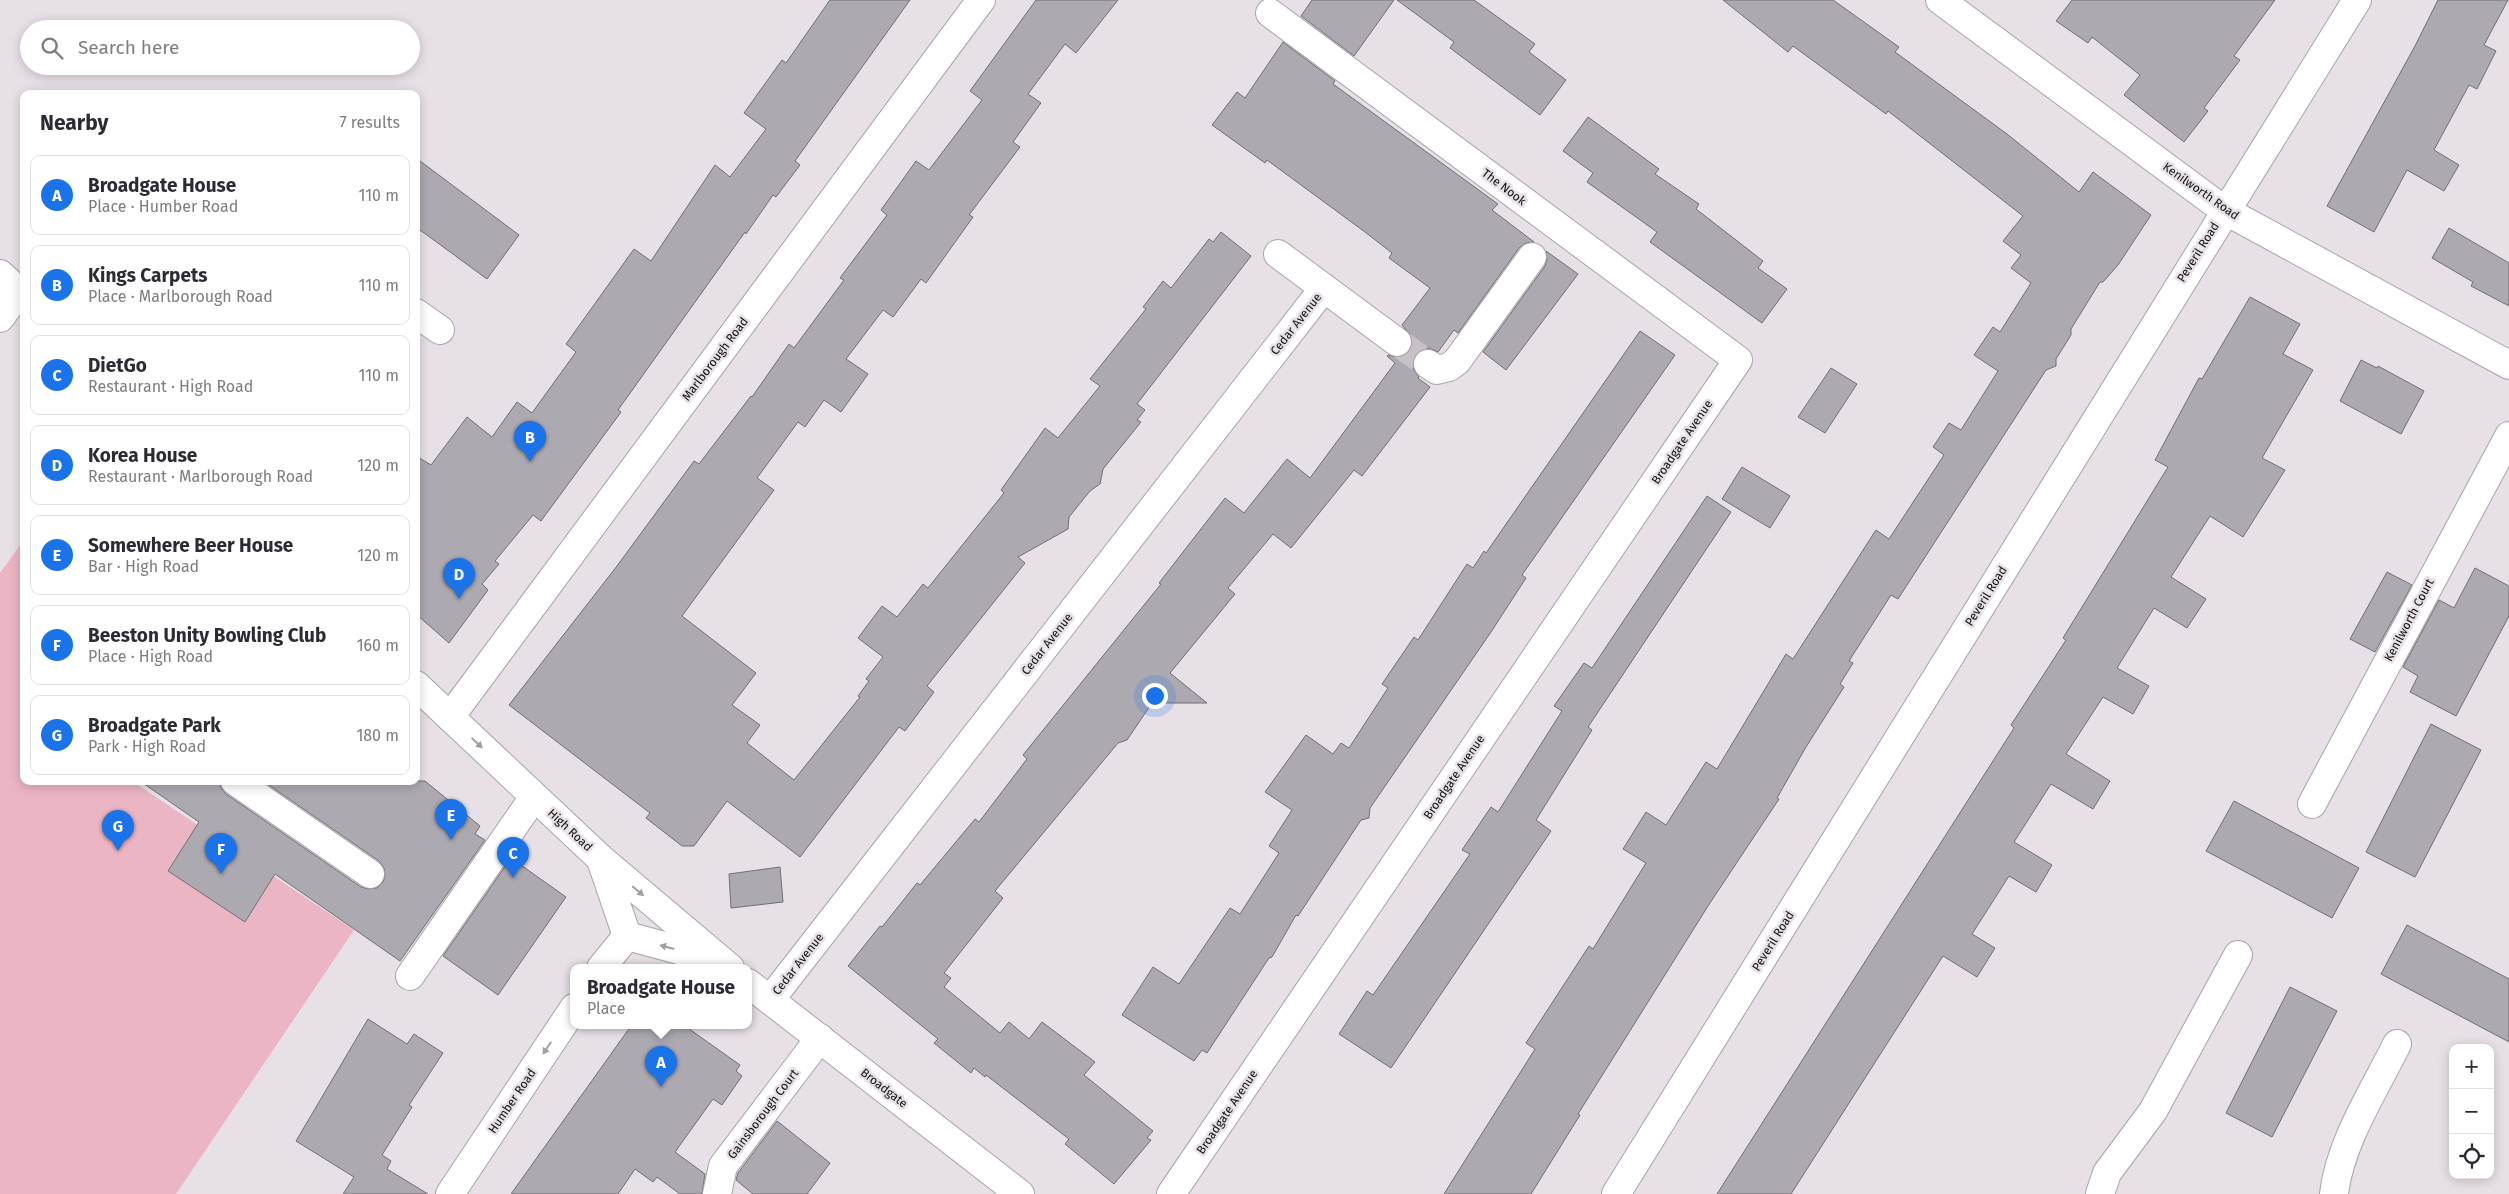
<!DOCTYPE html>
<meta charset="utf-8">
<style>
body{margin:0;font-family:"Fira Sans",sans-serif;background:#f7f7f7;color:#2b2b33}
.controls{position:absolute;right:15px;bottom:15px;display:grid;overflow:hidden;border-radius:10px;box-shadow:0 2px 12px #0003}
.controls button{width:45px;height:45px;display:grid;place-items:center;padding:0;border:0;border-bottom:1px solid #e1e1e2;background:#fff;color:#2b2b33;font:25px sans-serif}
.you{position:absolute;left:1154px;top:695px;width:18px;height:18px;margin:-12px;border:4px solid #fff;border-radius:50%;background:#1a73e8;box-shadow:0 0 0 8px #1a73e833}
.badge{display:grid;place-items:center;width:32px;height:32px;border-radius:50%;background:#1a73e8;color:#fff;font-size:16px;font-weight:700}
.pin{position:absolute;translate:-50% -41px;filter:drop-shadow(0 1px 2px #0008)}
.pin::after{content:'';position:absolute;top:26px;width:18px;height:15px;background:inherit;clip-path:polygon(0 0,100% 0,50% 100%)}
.popup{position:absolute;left:570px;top:964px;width:182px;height:65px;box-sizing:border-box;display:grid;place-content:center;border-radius:10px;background:#fff;filter:drop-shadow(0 1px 4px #0005);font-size:16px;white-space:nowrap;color:#7c7c81}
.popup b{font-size:19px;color:#2b2b33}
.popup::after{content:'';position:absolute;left:50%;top:100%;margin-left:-10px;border:10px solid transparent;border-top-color:#fff}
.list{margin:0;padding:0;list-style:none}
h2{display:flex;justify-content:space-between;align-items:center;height:65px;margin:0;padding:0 20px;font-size:21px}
h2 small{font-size:16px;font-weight:400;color:#7c7c81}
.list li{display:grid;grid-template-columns:32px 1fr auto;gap:15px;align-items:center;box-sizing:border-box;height:80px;margin:0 10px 10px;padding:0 10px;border:1px solid #e1e1e2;border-radius:10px}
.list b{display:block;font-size:19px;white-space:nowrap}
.list p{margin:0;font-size:16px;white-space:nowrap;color:#7c7c81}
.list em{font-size:16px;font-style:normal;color:#7c7c81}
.icon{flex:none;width:28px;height:28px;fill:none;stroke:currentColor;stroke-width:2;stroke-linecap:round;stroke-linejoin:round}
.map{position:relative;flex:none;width:2509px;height:1194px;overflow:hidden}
.search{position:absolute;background:#fff;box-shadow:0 2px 12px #0003;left:20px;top:20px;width:400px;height:55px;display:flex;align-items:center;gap:12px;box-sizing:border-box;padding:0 18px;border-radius:28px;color:#7c7c81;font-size:19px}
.panel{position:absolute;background:#fff;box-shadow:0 2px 12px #0003;left:20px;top:90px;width:400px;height:695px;border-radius:10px}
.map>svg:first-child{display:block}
.green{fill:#ebb5c3}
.building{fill:#ada9b1;stroke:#716e75}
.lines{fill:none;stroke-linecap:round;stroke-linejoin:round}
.minor-tunnel{stroke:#c7c0c7;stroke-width:28;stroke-dasharray:28 14;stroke-linecap:butt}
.minor-casing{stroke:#a9a2a9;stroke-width:30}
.major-casing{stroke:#a9a2a9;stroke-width:30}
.minor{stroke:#fff;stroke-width:28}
.major{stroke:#fff;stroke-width:28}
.oneway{fill:#9f9f9f}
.labels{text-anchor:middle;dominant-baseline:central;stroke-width:5;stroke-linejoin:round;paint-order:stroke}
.street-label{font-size:12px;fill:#100e10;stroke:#e7e0e7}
</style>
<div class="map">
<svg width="2509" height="1194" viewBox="0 0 2509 1194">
<rect width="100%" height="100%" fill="#e7e0e7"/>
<polygon class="green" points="24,540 24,781 132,781 354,930 176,1194 0,1194 0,573"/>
<g class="building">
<polygon points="830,0 910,0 795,161 800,165 776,197 773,195 746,234 745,232 618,410 621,412 541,521 533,515 495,561 499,564 482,584 488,590 449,643 416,614 416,456 431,465 467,417 492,437 517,402 532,413 576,352 566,344 634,249 651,261 715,165 730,177 766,129 744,113 782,60 786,63"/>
<polygon points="1036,0 1118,0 1076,53 1065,44 1028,94 1041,103 1013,142 1020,147 969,215 973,217 926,283 921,279 893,317 883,310 846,359 868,374 841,412 824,400 805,427 798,422 757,478 774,490 682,616 756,673 732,705 760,725 747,743 794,780 860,697 858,696 869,681 866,679 883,657 858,638 882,606 897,617 923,584 928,588 1004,493 1001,490 1045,428 1058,438 1100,386 1090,379 1146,309 1143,307 1163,281 1171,288 1209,239 1213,242 1221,232 1251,256 1137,404 1145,410 1137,420 1141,422 1103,469 1100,484 1090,491 1069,517 1068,529 1018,557 1025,563 927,686 934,692 905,731 899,727 800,857 727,801 694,846 682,846 646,818 650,813 509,705 617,566 694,461 699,464 751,396 752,397 789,344 794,348 844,280 840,278 887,215 881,210 916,161 929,170 982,100 970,91"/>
<polygon points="1312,0 1394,0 1354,56 1301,16"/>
<polygon points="1397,0 1474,0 1535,44 1529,52 1566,80 1540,115 1450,48 1454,42"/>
<polygon points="1723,0 1833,0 1899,47 1895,52 2007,134 2079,192 2093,172 2151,215 2118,265 2103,282 2100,282 2071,329 2071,335 2056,359 2056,366 2046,370 1898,599 1891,595 1849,661 1853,663 1840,684 1844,687 1806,747 1777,798 1779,799 1708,906 1578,1114 1580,1115 1531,1194 1444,1194 1535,1049 1526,1043 1589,946 1593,949 1646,863 1623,849 1646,812 1666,825 1706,762 1717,769 1786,654 1793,659 1876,530 1889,539 1944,455 1933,447 1949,423 1961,430 1998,371 1974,355 1993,327 2000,332 2031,283 2011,268 2021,255 2003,241 2023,216 1888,111 1886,114 1793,46 1788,52"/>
<polygon points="2072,0 2275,0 2234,56 2240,60 2204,108 2208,111 2184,142 2124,95 2140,75 2092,37 2088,43 2056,21"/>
<polygon points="2438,0 2508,0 2484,45 2496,51 2477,89 2469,85 2434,150 2459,165 2444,191 2407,170 2374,232 2327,206 2415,46"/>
<polygon points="1283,42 1335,81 1333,84 1498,204 1492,210 1534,242 1526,243 1519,248 1458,333 1454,330 1438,352 1429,348 1421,350 1415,355 1412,363 1414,370 1419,377 1418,378 1430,387 1362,476 1354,470 1291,548 1273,534 1228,588 1235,594 1170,673 1207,703 1152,703 1127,740 1118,743 995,891 1003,898 944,973 951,978 944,987 1000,1033 1009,1022 1029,1039 1042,1022 1095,1062 1084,1075 1153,1131 1147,1138 1151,1140 1114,1184 1065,1144 1069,1139 986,1075 985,1077 974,1068 971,1073 934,1043 938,1039 848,966 880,926 882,927 917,883 920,885 975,819 979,822 1027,759 1023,755 1161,584 1159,583 1225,498 1244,513 1287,459 1310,478 1395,363 1387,356 1388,355 1395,357 1403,356 1410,351 1412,344 1411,336 1402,325 1430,288 1389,258 1392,253 1365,232 1267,160 1265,163 1212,125 1237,92 1245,98"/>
<polygon points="1588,117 1659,169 1655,174 1699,204 1696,209 1763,261 1758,268 1787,289 1762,323 1650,242 1657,232 1587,182 1593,173 1563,151"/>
<polygon points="416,158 519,235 487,279 416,227"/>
<polygon points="2449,228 2509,263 2509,306 2471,286 2473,282 2432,258"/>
<polygon points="1546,251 1578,274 1506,370 1483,352 1545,266 1547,259"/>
<polygon points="2250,297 2300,324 2283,354 2313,370 2262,458 2285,470 2243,537 2210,516 2171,577 2206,599 2187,628 2154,608 2117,668 2149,686 2133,714 2103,697 2066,754 2110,781 2093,809 2051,784 2014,842 2052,865 2036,892 2009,876 1972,934 1995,948 1977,977 1943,956 1791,1194 1717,1194 2014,728 2011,725 2066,640 2063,638 2168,467 2155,460 2199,378 2202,379"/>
<polygon points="1640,331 1675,355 1522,575 1526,578 1491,632 1370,808 1369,818 1361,820 1298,916 1296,915 1272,957 1269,958 1207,1053 1202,1050 1194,1061 1122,1015 1153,967 1179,984 1230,908 1240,914 1279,853 1269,846 1292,810 1265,792 1306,735 1333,754 1341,743 1349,748 1388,688 1382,684 1414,637 1418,640 1467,564 1473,568 1484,551 1486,553"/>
<polygon points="2361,360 2377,368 2378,366 2424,391 2401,434 2340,401"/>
<polygon points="1831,368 1857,384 1825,433 1798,417"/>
<polygon points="1742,467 1790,496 1770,528 1722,499"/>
<polygon points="1707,496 1731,512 1588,727 1592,730 1536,820 1551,831 1391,1068 1339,1034 1367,991 1373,995 1470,854 1462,850 1491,807 1498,812 1562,711 1554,706 1584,663 1592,668"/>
<polygon points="2475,568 2509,586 2509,616 2456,716 2410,692 2418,676 2403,667 2439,600 2454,608"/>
<polygon points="2387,572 2412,585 2375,652 2350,639"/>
<polygon points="2431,724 2481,750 2415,877 2366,852"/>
<polygon points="140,781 220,781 221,788 226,794 361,887 368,889 377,888 383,882 385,876 384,868 379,861 263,781 425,781 480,826 475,834 485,840 400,961 275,874 245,922 168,871 199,822"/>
<polygon points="2234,801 2359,868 2332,918 2206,851"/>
<polygon points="511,858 566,897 498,995 443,956"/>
<polygon points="780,867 783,902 731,908 729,874"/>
<polygon points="2407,925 2509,979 2509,1042 2381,974"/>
<polygon points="2290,987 2337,1011 2272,1137 2226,1113"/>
<polygon points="368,1019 407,1044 414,1034 443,1053 409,1105 412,1107 382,1155 391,1161 387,1169 428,1194 343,1194 354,1177 296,1141"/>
<polygon points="631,1026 685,1026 740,1065 736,1071 742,1076 722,1105 713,1099 675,1152 705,1174 702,1194 680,1194 657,1177 653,1182 635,1169 618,1194 511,1194"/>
<polygon points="777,1121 830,1163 807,1194 753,1194 736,1180 738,1173"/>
</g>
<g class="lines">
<polyline class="minor-tunnel" points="1397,342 1428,364"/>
<g class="minor-casing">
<g id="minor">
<polyline points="1940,0 2224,210 2509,365"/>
<polyline points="1278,254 1397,342"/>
<polyline points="0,274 19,292"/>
<polyline points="416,313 440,330"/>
<polyline points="1428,364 1437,370 1449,367 1457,361 1532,257"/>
<polyline points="450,717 981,0"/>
<polyline points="235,781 370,874"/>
<polyline points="2312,804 2509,436"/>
<polyline points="410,976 534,797"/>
<polyline points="770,1000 1324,288"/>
<polyline points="717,1194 723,1166 820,1038"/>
<polyline points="1171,1194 1738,360 1270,13"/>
<polyline points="1616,1194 2357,0"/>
<polyline points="2100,1194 2107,1173 2153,1111 2238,955"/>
<path d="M2334 1194C2340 1142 2374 1091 2397 1044"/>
</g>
</g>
<g class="major-casing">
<g id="major">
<polyline points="0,318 19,292 24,297"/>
<polyline points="416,685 601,859 730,968"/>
<polyline points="601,860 627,936"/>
<polyline points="627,936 679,950 712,962"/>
<polyline points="601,968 627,936"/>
<polyline points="748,983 1020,1194"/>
<polyline points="450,1194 574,1008"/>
</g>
</g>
<use href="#minor" class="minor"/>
<use href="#major" class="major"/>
</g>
<defs><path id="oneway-solid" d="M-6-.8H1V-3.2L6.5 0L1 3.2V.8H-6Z" transform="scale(1.25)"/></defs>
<g class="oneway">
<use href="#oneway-solid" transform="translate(477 743) rotate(43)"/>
<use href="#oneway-solid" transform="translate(638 891) rotate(40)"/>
<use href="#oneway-solid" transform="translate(667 947) rotate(-165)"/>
<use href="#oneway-solid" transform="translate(547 1048) rotate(124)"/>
</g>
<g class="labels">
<g class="street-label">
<text transform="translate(1504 187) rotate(37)">The Nook</text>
<text transform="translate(2201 191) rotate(35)">Kenilworth Road</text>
<text transform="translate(2198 252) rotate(-58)">Peveril Road</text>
<text transform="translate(1296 324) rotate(-52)">Cedar Avenue</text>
<text transform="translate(715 359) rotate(-53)">Marlborough Road</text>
<text transform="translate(1682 442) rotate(-56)">Broadgate Avenue</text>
<text transform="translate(1986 596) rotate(-58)">Peveril Road</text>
<text transform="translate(2409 620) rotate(-62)">Kenilworth Court</text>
<text transform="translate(1047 644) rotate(-52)">Cedar Avenue</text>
<text transform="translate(1454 777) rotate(-56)">Broadgate Avenue</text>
<text transform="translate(570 830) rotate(43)">High Road</text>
<text transform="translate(1773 941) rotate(-58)">Peveril Road</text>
<text transform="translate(798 964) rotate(-52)">Cedar Avenue</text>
<text transform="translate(884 1088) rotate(38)">Broadgate</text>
<text transform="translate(512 1101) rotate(-56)">Humber Road</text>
<text transform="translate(1227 1112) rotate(-56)">Broadgate Avenue</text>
<text transform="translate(763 1114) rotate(-53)">Gainsborough Court</text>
</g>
</g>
</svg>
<div class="controls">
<button>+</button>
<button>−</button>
<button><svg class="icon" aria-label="locate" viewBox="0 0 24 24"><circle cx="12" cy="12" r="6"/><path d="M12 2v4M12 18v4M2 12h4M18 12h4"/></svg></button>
</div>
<div class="you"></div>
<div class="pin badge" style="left:661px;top:1087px">A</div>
<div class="popup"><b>Broadgate House</b>Place</div>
<div class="pin badge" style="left:530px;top:462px">B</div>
<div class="pin badge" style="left:513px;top:878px">C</div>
<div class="pin badge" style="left:459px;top:599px">D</div>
<div class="pin badge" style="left:451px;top:840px">E</div>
<div class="pin badge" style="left:221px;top:874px">F</div>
<div class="pin badge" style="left:118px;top:851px">G</div>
<div class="search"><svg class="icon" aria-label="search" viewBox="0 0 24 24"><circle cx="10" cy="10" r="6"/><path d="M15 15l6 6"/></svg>Search here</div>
<section class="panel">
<h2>Nearby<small>7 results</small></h2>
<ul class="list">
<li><span class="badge">A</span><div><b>Broadgate House</b><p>Place · Humber Road</p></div><em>110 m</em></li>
<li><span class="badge">B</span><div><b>Kings Carpets</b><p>Place · Marlborough Road</p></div><em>110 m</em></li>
<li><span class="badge">C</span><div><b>DietGo</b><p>Restaurant · High Road</p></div><em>110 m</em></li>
<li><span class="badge">D</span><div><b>Korea House</b><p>Restaurant · Marlborough Road</p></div><em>120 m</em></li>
<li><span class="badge">E</span><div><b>Somewhere Beer House</b><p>Bar · High Road</p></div><em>120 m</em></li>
<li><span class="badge">F</span><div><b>Beeston Unity Bowling Club</b><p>Place · High Road</p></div><em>160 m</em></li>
<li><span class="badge">G</span><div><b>Broadgate Park</b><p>Park · High Road</p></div><em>180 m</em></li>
</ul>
</section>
</div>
